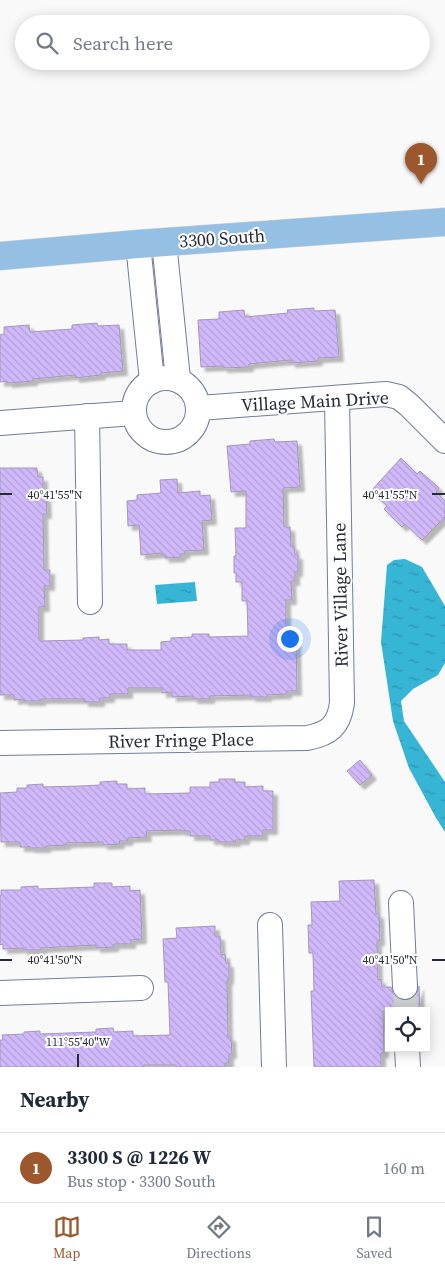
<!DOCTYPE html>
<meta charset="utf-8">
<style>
body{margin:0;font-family:"Source Serif 4",serif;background:#f6f6f7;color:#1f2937}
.controls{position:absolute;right:15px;bottom:15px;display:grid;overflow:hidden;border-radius:0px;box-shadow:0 2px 12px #0003}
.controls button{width:45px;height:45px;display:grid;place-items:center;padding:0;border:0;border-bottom:1px solid #e0e1e3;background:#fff;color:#1f2937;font:25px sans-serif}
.you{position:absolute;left:289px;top:638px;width:18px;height:18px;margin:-12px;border:4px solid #fff;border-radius:50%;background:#1a73e8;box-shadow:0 0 0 8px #1a73e833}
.badge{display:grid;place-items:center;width:32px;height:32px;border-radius:50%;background:#9d572d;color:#fff;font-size:16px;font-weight:700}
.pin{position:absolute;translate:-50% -41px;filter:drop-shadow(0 1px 2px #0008)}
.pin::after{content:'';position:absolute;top:26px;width:18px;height:15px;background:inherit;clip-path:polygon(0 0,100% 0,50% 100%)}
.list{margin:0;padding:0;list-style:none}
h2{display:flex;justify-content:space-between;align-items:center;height:65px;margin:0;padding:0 20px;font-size:21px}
h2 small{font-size:16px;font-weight:400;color:#747a83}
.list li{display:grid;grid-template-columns:32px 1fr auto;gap:15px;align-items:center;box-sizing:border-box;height:70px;padding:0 20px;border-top:1px solid #e0e1e3}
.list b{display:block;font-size:19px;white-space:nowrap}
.list p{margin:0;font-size:16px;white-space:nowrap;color:#747a83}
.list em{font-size:16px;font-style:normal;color:#747a83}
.icon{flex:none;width:28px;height:28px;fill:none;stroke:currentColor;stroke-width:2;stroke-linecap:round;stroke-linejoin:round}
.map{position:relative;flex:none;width:445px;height:1067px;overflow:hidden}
.search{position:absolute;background:#fff;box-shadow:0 2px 12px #0003;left:15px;right:15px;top:15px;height:55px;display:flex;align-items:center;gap:12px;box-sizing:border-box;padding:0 18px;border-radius:28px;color:#747a83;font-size:19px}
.sheet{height:135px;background:#fff}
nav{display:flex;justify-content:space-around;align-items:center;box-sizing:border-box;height:70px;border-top:1px solid #e0e1e3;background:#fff;font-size:14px;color:#747a83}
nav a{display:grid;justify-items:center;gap:2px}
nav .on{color:#9d572d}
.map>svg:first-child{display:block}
.water{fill:url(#water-ripples)}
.building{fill:url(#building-back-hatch);stroke:#a397b9;filter:url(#shadow)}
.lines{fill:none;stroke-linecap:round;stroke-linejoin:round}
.minor-tunnel{stroke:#cfd0d2;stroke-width:24;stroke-dasharray:24 12;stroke-linecap:butt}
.minor-casing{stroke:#737b9b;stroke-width:26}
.major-casing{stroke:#d4d4d7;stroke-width:29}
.minor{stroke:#fff;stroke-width:24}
.major{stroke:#96c0e3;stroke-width:28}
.ticks{fill:none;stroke:#272a38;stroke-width:2}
.labels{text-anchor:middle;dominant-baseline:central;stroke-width:4;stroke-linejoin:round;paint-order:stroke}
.street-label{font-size:18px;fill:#272a38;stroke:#fff}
.ticks-label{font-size:12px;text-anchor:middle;fill:#272a38;stroke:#fff;stroke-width:4;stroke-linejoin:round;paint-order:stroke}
</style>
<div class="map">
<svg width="445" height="1067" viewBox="0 0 445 1067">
<defs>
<pattern id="water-ripples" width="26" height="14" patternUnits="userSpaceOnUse" patternTransform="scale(1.25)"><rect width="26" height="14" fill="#36b5d5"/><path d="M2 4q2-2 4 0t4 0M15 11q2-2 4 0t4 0" fill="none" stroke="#2e93ae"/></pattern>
<pattern id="building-back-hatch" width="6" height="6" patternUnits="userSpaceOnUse" patternTransform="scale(1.25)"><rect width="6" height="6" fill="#d0b9fa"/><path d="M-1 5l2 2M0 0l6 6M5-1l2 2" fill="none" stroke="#b39fd7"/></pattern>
<filter id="shadow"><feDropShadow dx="4.5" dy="4.5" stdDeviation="1" flood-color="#0004"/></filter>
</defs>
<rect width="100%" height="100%" fill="#f9f9f9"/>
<g class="water">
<polygon points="405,559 422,567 445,606 445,663 438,675 413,689 401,701 404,721 445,782 445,832 436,818 409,768 393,721 381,642 387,565 394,560"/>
<polygon points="195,582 197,601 157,604 155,585"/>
</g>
<g class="building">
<polygon points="314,308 314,311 335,310 339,357 318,358 318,361 291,363 291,360 249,364 249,367 223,368 223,366 201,367 198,320 219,319 219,312 244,310 245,317 288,313 287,310"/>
<polygon points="97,323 98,326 119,325 123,371 101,373 101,375 75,378 75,375 33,379 33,381 8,383 7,381 0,382 0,335 4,334 4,327 29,325 30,332 72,329 72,325"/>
<polygon points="274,439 275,442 297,441 300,487 283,488 284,527 290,527 291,546 294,546 295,555 298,555 298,572 295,572 295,581 291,581 292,600 286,600 286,636 287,636 287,640 296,640 297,691 287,691 287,694 267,695 267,697 251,697 251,695 210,696 210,699 193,699 193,696 172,697 172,692 162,693 162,688 128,688 128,694 110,694 110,698 100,698 100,702 84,702 84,699 41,699 41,701 24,701 24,699 14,700 14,695 0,695 0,468 37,468 38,477 43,477 43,497 46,497 47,514 43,514 44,570 50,570 50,586 44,586 45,607 39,607 39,638 40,638 40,641 83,640 83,638 99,637 99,640 109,639 109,644 127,644 127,650 161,650 161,642 171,641 171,638 192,637 192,634 209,634 209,637 248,636 247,601 242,601 242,582 236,582 236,573 234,573 234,556 236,556 235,528 246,528 246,491 231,492 227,446 250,444 250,441"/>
<polygon points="401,458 417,474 420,471 439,488 436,492 445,501 445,517 422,540 405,524 402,527 384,509 387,506 371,491"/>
<polygon points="177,479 178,493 200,491 200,496 210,495 212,520 202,521 204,550 185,551 185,554 181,554 181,557 165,558 165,555 162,555 161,553 141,555 139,525 128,526 127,501 137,500 137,495 161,493 160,480"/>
<polygon points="360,760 372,775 360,785 347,771"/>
<polygon points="219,779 235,779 235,782 245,782 245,787 263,786 263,791 273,791 273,830 263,830 263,836 245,836 245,840 235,840 236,842 219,842 219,840 210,840 210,836 190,836 190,831 181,831 181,830 146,831 147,837 128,838 128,841 119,841 120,844 103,845 103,842 66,843 66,845 46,846 46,848 30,848 30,847 20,847 20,842 1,842 0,793 17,792 17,788 27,788 27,785 43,784 43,787 80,786 100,785 100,782 117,781 117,784 127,784 127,789 145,788 145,794 190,793 190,787 210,787 210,782 219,782"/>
<polygon points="374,880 376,914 379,914 380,941 377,941 378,980 381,979 382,987 391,987 394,995 399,999 405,1001 413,998 417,993 419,986 420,1011 383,1011 384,1053 381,1053 381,1067 314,1067 311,991 314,991 313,953 309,953 308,925 312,925 311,902 340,901 339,881"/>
<polygon points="94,883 112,883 112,887 130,886 130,891 140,890 142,939 131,940 131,944 114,944 114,947 96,948 96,945 41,948 41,950 23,950 23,948 3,949 3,944 0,945 0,896 1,896 1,890 21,890 21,887 38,886 38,889 94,887"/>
<polygon points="215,926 215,936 220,936 221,955 225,954 226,963 229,963 229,980 227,980 228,1037 231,1037 232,1054 229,1054 229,1063 225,1063 225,1067 176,1067 176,1065 144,1065 144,1067 0,1067 0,1040 3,1040 2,1035 24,1034 24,1032 40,1031 40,1034 96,1032 96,1029 113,1028 114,1032 133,1031 133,1036 170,1035 168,982 165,982 163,939 177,938 176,928"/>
</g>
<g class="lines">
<polyline class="minor-tunnel" points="405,987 406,1011"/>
<g class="minor-casing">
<g id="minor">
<polyline points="164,242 178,379"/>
<polyline points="138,244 152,381"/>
<circle cx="166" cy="410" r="32"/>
<polyline points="199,408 386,394 399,397 409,405 445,441"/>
<polyline points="87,416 90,602"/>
<polyline points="0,423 134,413"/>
<path d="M0 743 307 738C329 734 339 726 342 703L337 398"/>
<polyline points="401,903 405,987"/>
<polyline points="270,925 274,1067"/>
<polyline points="0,993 141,988"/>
<polyline points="407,1048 408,1067"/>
</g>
</g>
<g class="major-casing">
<polyline id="major" points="0,256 138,244 445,222"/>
</g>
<use href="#minor" class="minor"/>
<use href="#major" class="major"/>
</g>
<path class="ticks" d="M0 494H12M432 494H445M0 960H12M432 960H445M78 1054V1067"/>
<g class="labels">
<g class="street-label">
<text transform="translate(222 238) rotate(-4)">3300 South</text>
<text transform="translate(315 401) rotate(-3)">Village Main Drive</text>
<text transform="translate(340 595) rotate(-91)">River Village Lane</text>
<text transform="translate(181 740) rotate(-1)">River Fringe Place</text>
</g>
</g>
<g class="ticks-label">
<text x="55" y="499">40°41'55"N</text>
<text x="390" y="499">40°41'55"N</text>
<text x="55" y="964">40°41'50"N</text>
<text x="390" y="964">40°41'50"N</text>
<text x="78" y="1046">111°55'40"W</text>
</g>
</svg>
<div class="controls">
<button><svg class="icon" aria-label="locate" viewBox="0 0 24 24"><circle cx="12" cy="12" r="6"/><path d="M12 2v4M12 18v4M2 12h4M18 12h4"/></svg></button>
</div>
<div class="you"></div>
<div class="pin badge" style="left:421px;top:184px">1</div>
<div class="search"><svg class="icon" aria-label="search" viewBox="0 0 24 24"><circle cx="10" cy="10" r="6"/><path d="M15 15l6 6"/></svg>Search here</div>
</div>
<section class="sheet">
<h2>Nearby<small></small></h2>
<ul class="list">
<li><span class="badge">1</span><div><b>3300 S @ 1226 W</b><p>Bus stop · 3300 South</p></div><em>160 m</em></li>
</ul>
</section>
<nav>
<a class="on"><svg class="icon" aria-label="map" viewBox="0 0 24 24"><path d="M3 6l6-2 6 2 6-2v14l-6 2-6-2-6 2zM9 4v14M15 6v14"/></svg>Map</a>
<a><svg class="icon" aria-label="directions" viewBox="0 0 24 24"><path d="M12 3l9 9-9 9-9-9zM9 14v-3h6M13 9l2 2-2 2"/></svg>Directions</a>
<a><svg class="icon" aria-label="saved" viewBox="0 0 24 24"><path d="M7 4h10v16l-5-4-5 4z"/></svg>Saved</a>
</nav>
